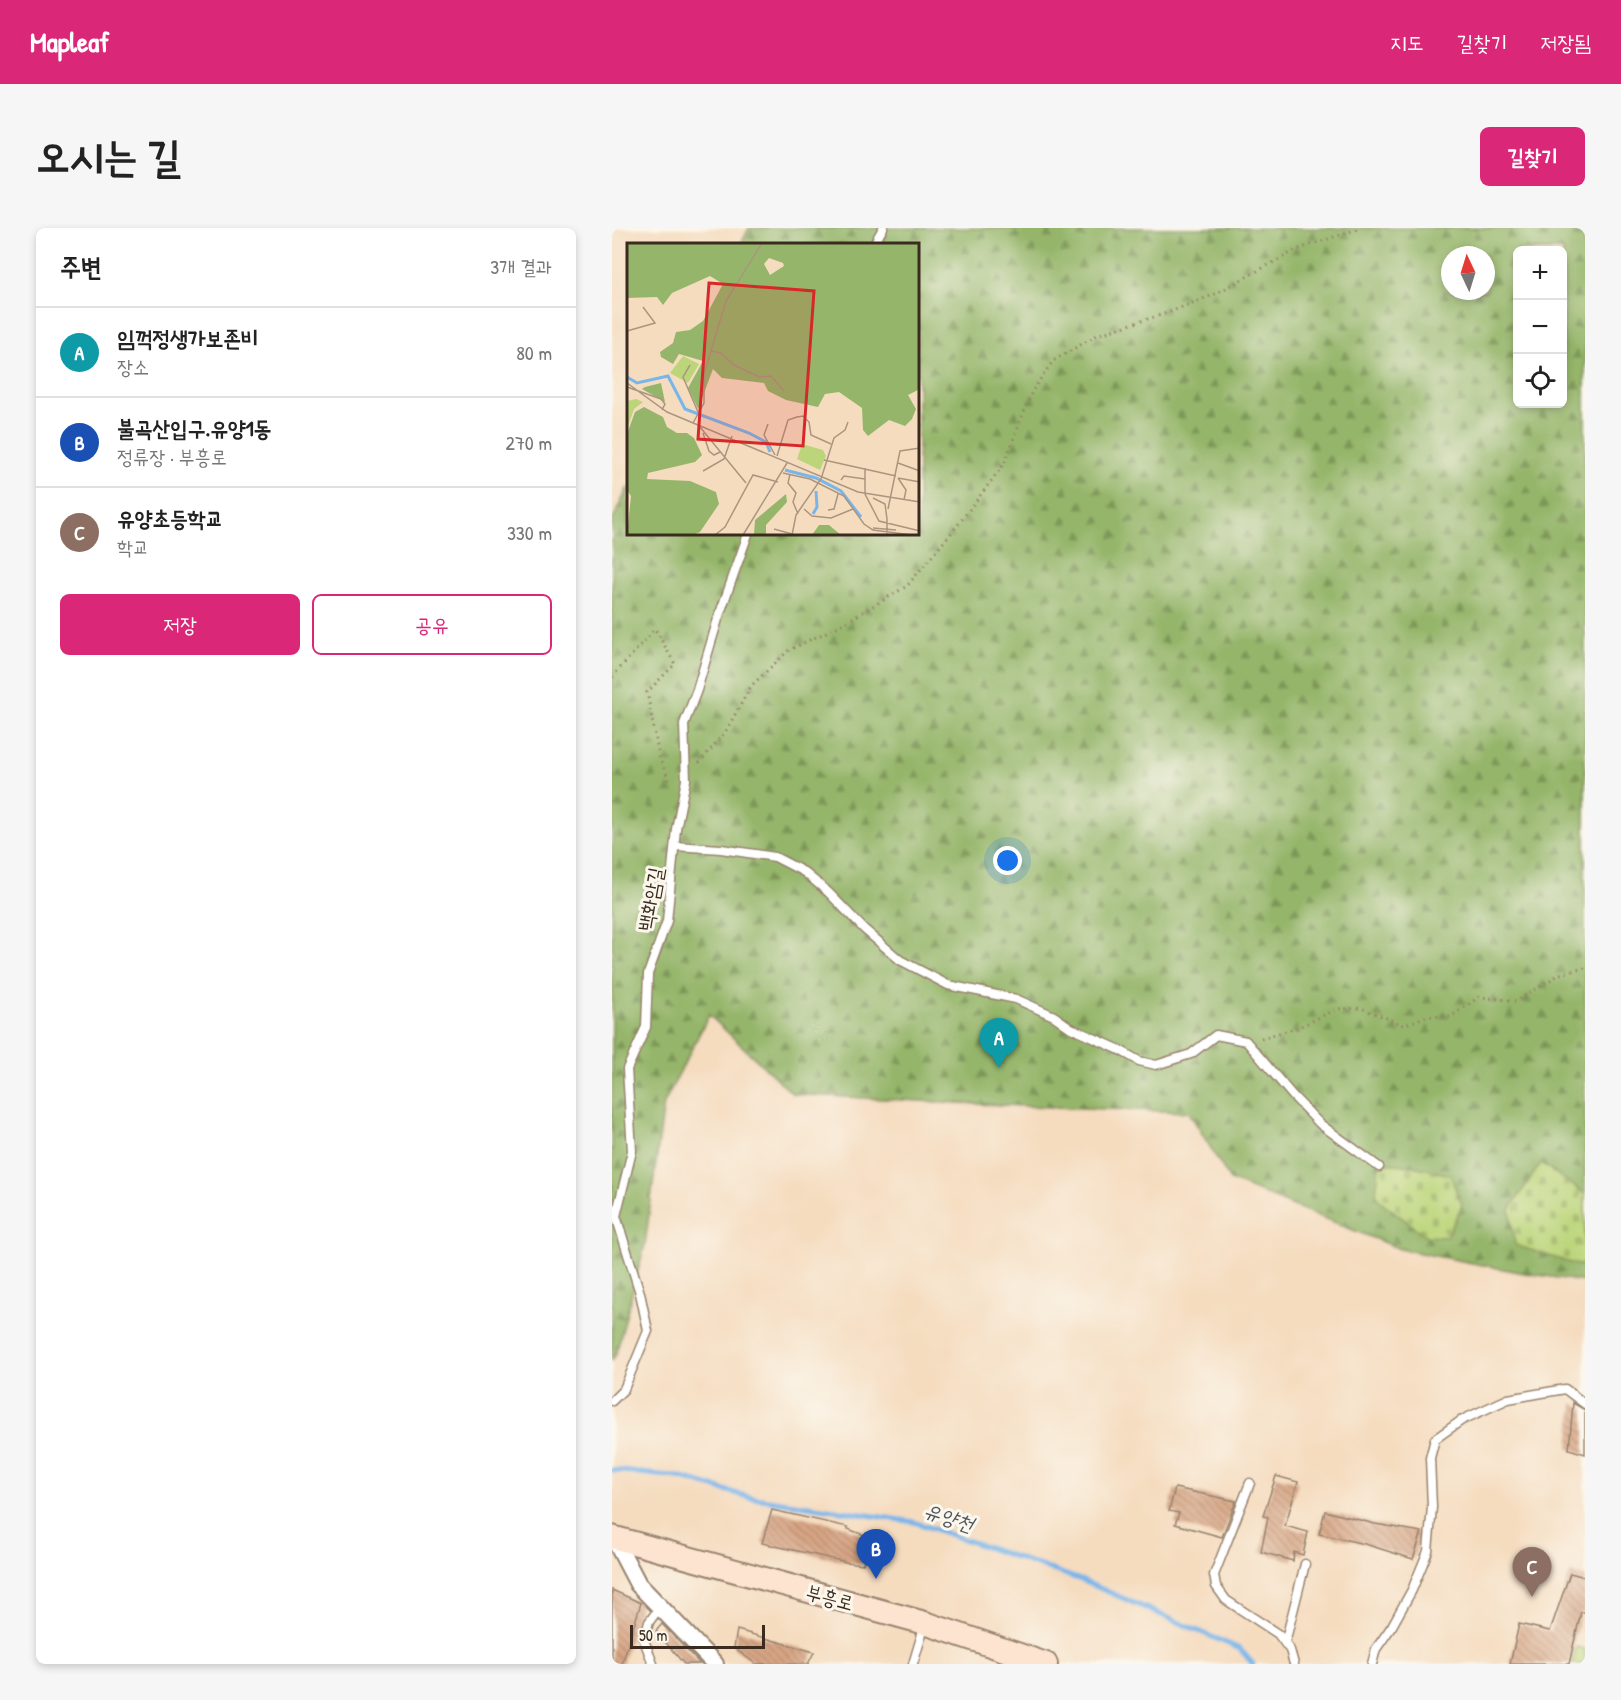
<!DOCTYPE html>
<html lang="ko">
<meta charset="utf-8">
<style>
body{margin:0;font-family:"Patrick Hand","Poor Story",sans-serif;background:#f6f6f6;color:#222}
.controls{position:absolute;right:18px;top:18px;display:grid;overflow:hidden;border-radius:9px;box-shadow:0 3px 9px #0003}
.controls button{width:54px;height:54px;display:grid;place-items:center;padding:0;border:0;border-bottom:2px solid #e0e0e0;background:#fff;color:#222;font:30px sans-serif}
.compass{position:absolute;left:829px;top:18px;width:54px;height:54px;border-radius:50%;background:#fff;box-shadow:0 3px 9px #0003;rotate:356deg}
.scale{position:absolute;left:18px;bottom:15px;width:135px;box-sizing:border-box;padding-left:6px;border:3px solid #3b2a1e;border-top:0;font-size:16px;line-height:21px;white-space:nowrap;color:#3b2a1e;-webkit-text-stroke:4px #fbf7ec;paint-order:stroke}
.you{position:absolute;left:396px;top:633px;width:21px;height:21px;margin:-15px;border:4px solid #fff;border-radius:50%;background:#1a73e8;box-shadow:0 0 0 9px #1a73e833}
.badge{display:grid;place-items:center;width:39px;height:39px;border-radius:50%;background:#db2777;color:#fff;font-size:20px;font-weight:700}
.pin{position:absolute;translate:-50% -50px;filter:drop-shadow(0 2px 3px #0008)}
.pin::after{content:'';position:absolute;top:32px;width:21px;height:18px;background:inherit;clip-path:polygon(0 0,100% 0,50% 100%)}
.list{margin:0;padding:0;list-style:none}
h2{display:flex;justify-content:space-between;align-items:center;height:78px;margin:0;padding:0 24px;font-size:26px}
h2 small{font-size:20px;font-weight:400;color:#767676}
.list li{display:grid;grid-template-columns:39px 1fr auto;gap:18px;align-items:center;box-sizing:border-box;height:90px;padding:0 24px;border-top:2px solid #e0e0e0}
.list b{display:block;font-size:22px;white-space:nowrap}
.list p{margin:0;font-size:20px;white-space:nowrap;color:#767676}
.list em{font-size:20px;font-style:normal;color:#767676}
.actions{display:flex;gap:12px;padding:18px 24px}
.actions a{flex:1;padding:14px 0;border:2px solid #db2777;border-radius:9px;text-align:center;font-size:21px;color:#db2777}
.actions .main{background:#db2777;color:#fff}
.icon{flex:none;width:33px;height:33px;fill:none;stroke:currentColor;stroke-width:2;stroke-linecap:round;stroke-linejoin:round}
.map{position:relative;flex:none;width:973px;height:1436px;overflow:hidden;border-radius:9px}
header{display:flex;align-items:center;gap:36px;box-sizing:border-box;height:84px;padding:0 30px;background:#db2777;color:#fff}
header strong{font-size:28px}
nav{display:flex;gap:33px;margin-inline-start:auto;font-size:21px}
.intro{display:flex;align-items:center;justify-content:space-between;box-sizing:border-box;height:144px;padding:0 36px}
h1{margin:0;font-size:42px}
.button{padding:15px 27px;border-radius:9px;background:#db2777;color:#fff;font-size:21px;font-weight:700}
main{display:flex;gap:36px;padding:0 36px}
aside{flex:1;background:#fff;border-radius:9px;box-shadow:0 3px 9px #0003}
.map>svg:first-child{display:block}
.green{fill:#bcd57a;stroke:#7c804c;stroke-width:1.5}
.forest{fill:url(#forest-firs);stroke:#687044;stroke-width:1.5;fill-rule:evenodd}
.cemetery{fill:url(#cemetery-stones);stroke:#7c804c;stroke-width:1.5}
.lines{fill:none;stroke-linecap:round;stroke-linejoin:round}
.stream{stroke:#78b5ea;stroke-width:5}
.building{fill:url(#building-back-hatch)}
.lane-casing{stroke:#98836e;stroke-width:11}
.street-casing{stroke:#98836e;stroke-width:20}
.secondary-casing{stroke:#98836e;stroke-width:26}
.path{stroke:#98836e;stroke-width:3;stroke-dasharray:1.5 4.5;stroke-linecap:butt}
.lane{stroke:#fff;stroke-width:8}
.street{stroke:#fff;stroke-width:16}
.secondary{stroke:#fde4d1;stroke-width:22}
.labels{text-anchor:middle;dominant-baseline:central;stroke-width:6;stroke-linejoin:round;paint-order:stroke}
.street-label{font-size:20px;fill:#3b2a1e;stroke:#fbf7ec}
.water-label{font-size:21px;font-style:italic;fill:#4d545b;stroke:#fbf7ec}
.inset-river{fill:none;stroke:#78b5ea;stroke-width:3}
.inset-road{fill:none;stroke:#ab957f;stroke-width:1.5}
.view{fill:#d62828;fill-opacity:0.15;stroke:#d62828;stroke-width:3}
.inset-edge{fill:none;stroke:#3b2a1e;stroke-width:3}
</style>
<header>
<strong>Mapleaf</strong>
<nav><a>지도</a><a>길찾기</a><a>저장됨</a></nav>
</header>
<div class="intro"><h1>오시는 길</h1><a class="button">길찾기</a></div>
<main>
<aside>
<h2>주변<small>3개 결과</small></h2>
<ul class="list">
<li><span class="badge" style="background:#0f9aa8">A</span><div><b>임꺽정생가보존비</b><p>장소</p></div><em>80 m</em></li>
<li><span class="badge" style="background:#1a4fb4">B</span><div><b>불곡산입구.유양1동</b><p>정류장 · 부흥로</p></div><em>270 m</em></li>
<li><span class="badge" style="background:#8d6e63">C</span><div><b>유양초등학교</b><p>학교</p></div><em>330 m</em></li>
</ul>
<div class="actions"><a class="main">저장</a><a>공유</a></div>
</aside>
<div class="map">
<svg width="973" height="1436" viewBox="0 0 973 1436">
<defs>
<pattern id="forest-firs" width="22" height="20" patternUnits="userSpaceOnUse" patternTransform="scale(1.5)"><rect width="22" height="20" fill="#95b66a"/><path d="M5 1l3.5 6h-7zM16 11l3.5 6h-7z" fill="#7b9457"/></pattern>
<pattern id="cemetery-stones" width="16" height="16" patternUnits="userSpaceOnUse" patternTransform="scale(1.5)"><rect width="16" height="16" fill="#bcd57a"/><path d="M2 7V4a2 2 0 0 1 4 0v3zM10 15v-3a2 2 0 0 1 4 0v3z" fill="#a2b769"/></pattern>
<pattern id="building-back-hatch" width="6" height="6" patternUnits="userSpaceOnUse" patternTransform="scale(1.5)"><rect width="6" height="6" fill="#d8a685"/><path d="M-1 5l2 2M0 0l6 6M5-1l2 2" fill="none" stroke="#b0876c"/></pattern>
</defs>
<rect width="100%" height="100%" fill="#fbf7ec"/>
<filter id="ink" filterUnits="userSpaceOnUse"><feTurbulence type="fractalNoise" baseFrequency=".0167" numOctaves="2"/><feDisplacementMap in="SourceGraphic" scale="12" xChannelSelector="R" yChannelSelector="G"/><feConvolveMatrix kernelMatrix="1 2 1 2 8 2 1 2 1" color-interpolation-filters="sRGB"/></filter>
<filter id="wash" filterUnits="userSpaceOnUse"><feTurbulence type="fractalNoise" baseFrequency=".008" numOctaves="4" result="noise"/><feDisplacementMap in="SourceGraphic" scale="24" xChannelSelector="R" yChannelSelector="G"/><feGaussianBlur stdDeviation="1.35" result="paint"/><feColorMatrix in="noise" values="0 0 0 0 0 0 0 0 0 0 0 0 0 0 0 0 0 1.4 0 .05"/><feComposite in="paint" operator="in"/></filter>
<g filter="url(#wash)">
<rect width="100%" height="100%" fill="#f5dcbf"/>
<polygon class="green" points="964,1419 973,1421 973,1436 960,1436"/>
<path class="forest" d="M137 0H973V1054L912 1045 788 1021 618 952 577 884 363 876 181 866 97 787 52 875 33 1016 4 1126 0 1132V728L2 722 0 721V294L16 259V306H306V16H129ZM906 22H951V176H906ZM838 27H874V63H838Z"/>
<g class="cemetery">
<polygon points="772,935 801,938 838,947 850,977 835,1009 814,1008 767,972 764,965 767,939"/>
<polygon points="929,935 973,966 973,1034 968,1038 903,1017 898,981"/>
</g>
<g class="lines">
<polyline class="stream" points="0,1242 67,1249 137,1269 302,1294 469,1352 628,1421 641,1436"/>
</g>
<g id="blocks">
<g class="building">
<polygon points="961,1175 973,1182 973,1226 957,1221"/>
<polygon points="664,1248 686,1254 673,1298 696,1304 691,1327 682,1324 681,1333 649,1324 656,1289 651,1288"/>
<polygon points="563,1260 624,1273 610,1309 563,1296 567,1285 557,1283"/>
<polygon points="160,1282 236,1299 236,1301 257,1309 251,1336 234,1334 150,1315"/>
<polygon points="713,1283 763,1296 810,1304 801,1331 753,1316 707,1306"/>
<polygon points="958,1345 973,1349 973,1384 969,1384 957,1436 898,1436 907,1396 938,1403"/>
<polygon points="0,1362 29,1375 10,1436 0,1436"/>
<polygon points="50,1396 88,1436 72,1436 44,1403"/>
<polygon points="125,1402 202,1424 196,1436 144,1436 122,1420"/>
</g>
</g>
</g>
<g filter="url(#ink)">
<use href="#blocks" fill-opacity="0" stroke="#98836e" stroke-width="1.5"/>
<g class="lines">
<g class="lane-casing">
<g id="lane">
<polyline points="262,16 271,0"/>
<polyline points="63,618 109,621 163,629 192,644 216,664 252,701 288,732 336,757 404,771 442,788 459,800 506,821 527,833 544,837 579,826 604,807 634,813 680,867 708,896 767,939"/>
<polyline points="0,1173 12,1161 36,1103 28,1065 4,988 20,923 15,841 34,799 36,746 55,693 64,601 74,552 72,496 85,462 106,391 136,306"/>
<polyline points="638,1255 602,1347 604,1358 614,1372 666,1406 678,1422 682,1436"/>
<polyline points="673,1415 693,1336"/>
<polyline points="41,1436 32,1412 37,1394 48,1379"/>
<polyline points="301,1436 313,1396"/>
<polyline points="760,1436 764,1421 780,1398 800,1362 816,1323 820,1279 818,1230 823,1211 850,1192 896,1171 953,1161 973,1176"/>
</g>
</g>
<g class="street-casing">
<polyline id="street" points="2,1310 26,1356 103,1436"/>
</g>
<g class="secondary-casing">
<polyline id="secondary" points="0,1309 313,1395 434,1436"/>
</g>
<g class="path">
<polyline points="0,449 43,401 63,436 35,464 47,529 59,556"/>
<polyline points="87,535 114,503 139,458 177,422 227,398 295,358 345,298 392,236 420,163 441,133 485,107 558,84 603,66 684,22 748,0"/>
<polyline points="649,810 685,800 725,781 749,780 792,797 815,788 838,789 867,769 905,773 948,746 973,740"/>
</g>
<use href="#lane" class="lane"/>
<use href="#street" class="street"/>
<use href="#secondary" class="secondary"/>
</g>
</g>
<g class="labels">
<g class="street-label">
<text transform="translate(38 671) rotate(-80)">백화암길</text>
<text transform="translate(218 1369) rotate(15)">부흥로</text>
</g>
<g class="water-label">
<text transform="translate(337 1289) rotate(18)">유양천</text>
</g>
</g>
<g transform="translate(15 15)">
<rect width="292" height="292" fill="#f5dcbf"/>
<path d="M175 201 196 207 199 213 193 227 170 216Z" fill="#bcd57a"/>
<path d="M0 0H292L293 146 281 152 289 166 285 176 278 183 262 177 241 193 236 187 235 165 212 149 198 151 191 164 159 157 141 148 137 140 95 135 86 126 71 166 61 145 76 118 52 111 46 121 34 114 33 109 46 100 49 89 63 87 76 78 96 41 83 33 45 50 36 62 30 54 0 55ZM142 15 156 20 157 23 143 32 137 21ZM34 140 38 159 15 146 18 144ZM17 164 36 174 40 184 50 190H60L67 195 75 212 68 219 21 230 20 236 63 238 89 249 92 261 73 289 65 292H0L4 253 0 247V191L8 169ZM159 251 160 259 139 282V292H127L128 277ZM192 282H202L214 292H185Z" fill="#95b66a" fill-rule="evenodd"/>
<path d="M9 156 16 159 7 166 0 186V158Z" fill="#bcd57a"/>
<path d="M56 113 72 121 61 140 43 130Z" fill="#bcd57a"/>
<path class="inset-river" d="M0 134 10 140 41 133 58 166 122 190 139 199 143 209M158 227 189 235 214 248 234 274M186 271 190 264 189 248"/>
<path class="inset-road" d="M0 88 28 80 16 64M84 108 94 110 107 122 132 134 144 133 157 148M63 122 56 134 71 169M0 140 40 169 231 249 293 259M0 144 34 156 38 161 35 167M66 180 77 160V131L99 58 135 0M141 181 137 192 148 212M73 184 119 240M76 190 82 208 87 212 93 209M150 213 161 177 170 174 176 173 182 179 184 192 204 201M197 217 269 233M271 220 293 228M238 225V251L252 278 293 288M76 228 97 216 105 193M156 230 183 236 217 253 237 281 246 287 285 292M163 231 161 240 169 250 166 259 171 271M271 235 279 247 277 257M271 235 293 239M214 237 217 233 238 236M246 255 258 261 260 276M177 266 185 273 204 275 226 266M261 266 273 208 293 205M201 267 207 266 211 251M246 285 269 287M147 286 165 291M88 292 98 284 126 232 151 239M116 292 160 220M165 292 169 272 194 236 207 195 218 187 221 179M252 292H260V276"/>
<path class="view" d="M82 40 187 48 176 203 71 196Z"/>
<rect width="292" height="292" class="inset-edge"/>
</g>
</svg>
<div class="controls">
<button>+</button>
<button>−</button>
<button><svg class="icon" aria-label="locate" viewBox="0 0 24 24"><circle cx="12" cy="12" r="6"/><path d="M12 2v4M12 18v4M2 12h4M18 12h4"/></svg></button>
</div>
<svg class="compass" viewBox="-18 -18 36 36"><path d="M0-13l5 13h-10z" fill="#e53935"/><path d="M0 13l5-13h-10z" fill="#767676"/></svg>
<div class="scale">50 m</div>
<div class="you"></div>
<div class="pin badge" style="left:387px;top:840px;background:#0f9aa8">A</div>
<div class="pin badge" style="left:264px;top:1351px;background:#1a4fb4">B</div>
<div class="pin badge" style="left:920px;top:1369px;background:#8d6e63">C</div>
</div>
</main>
